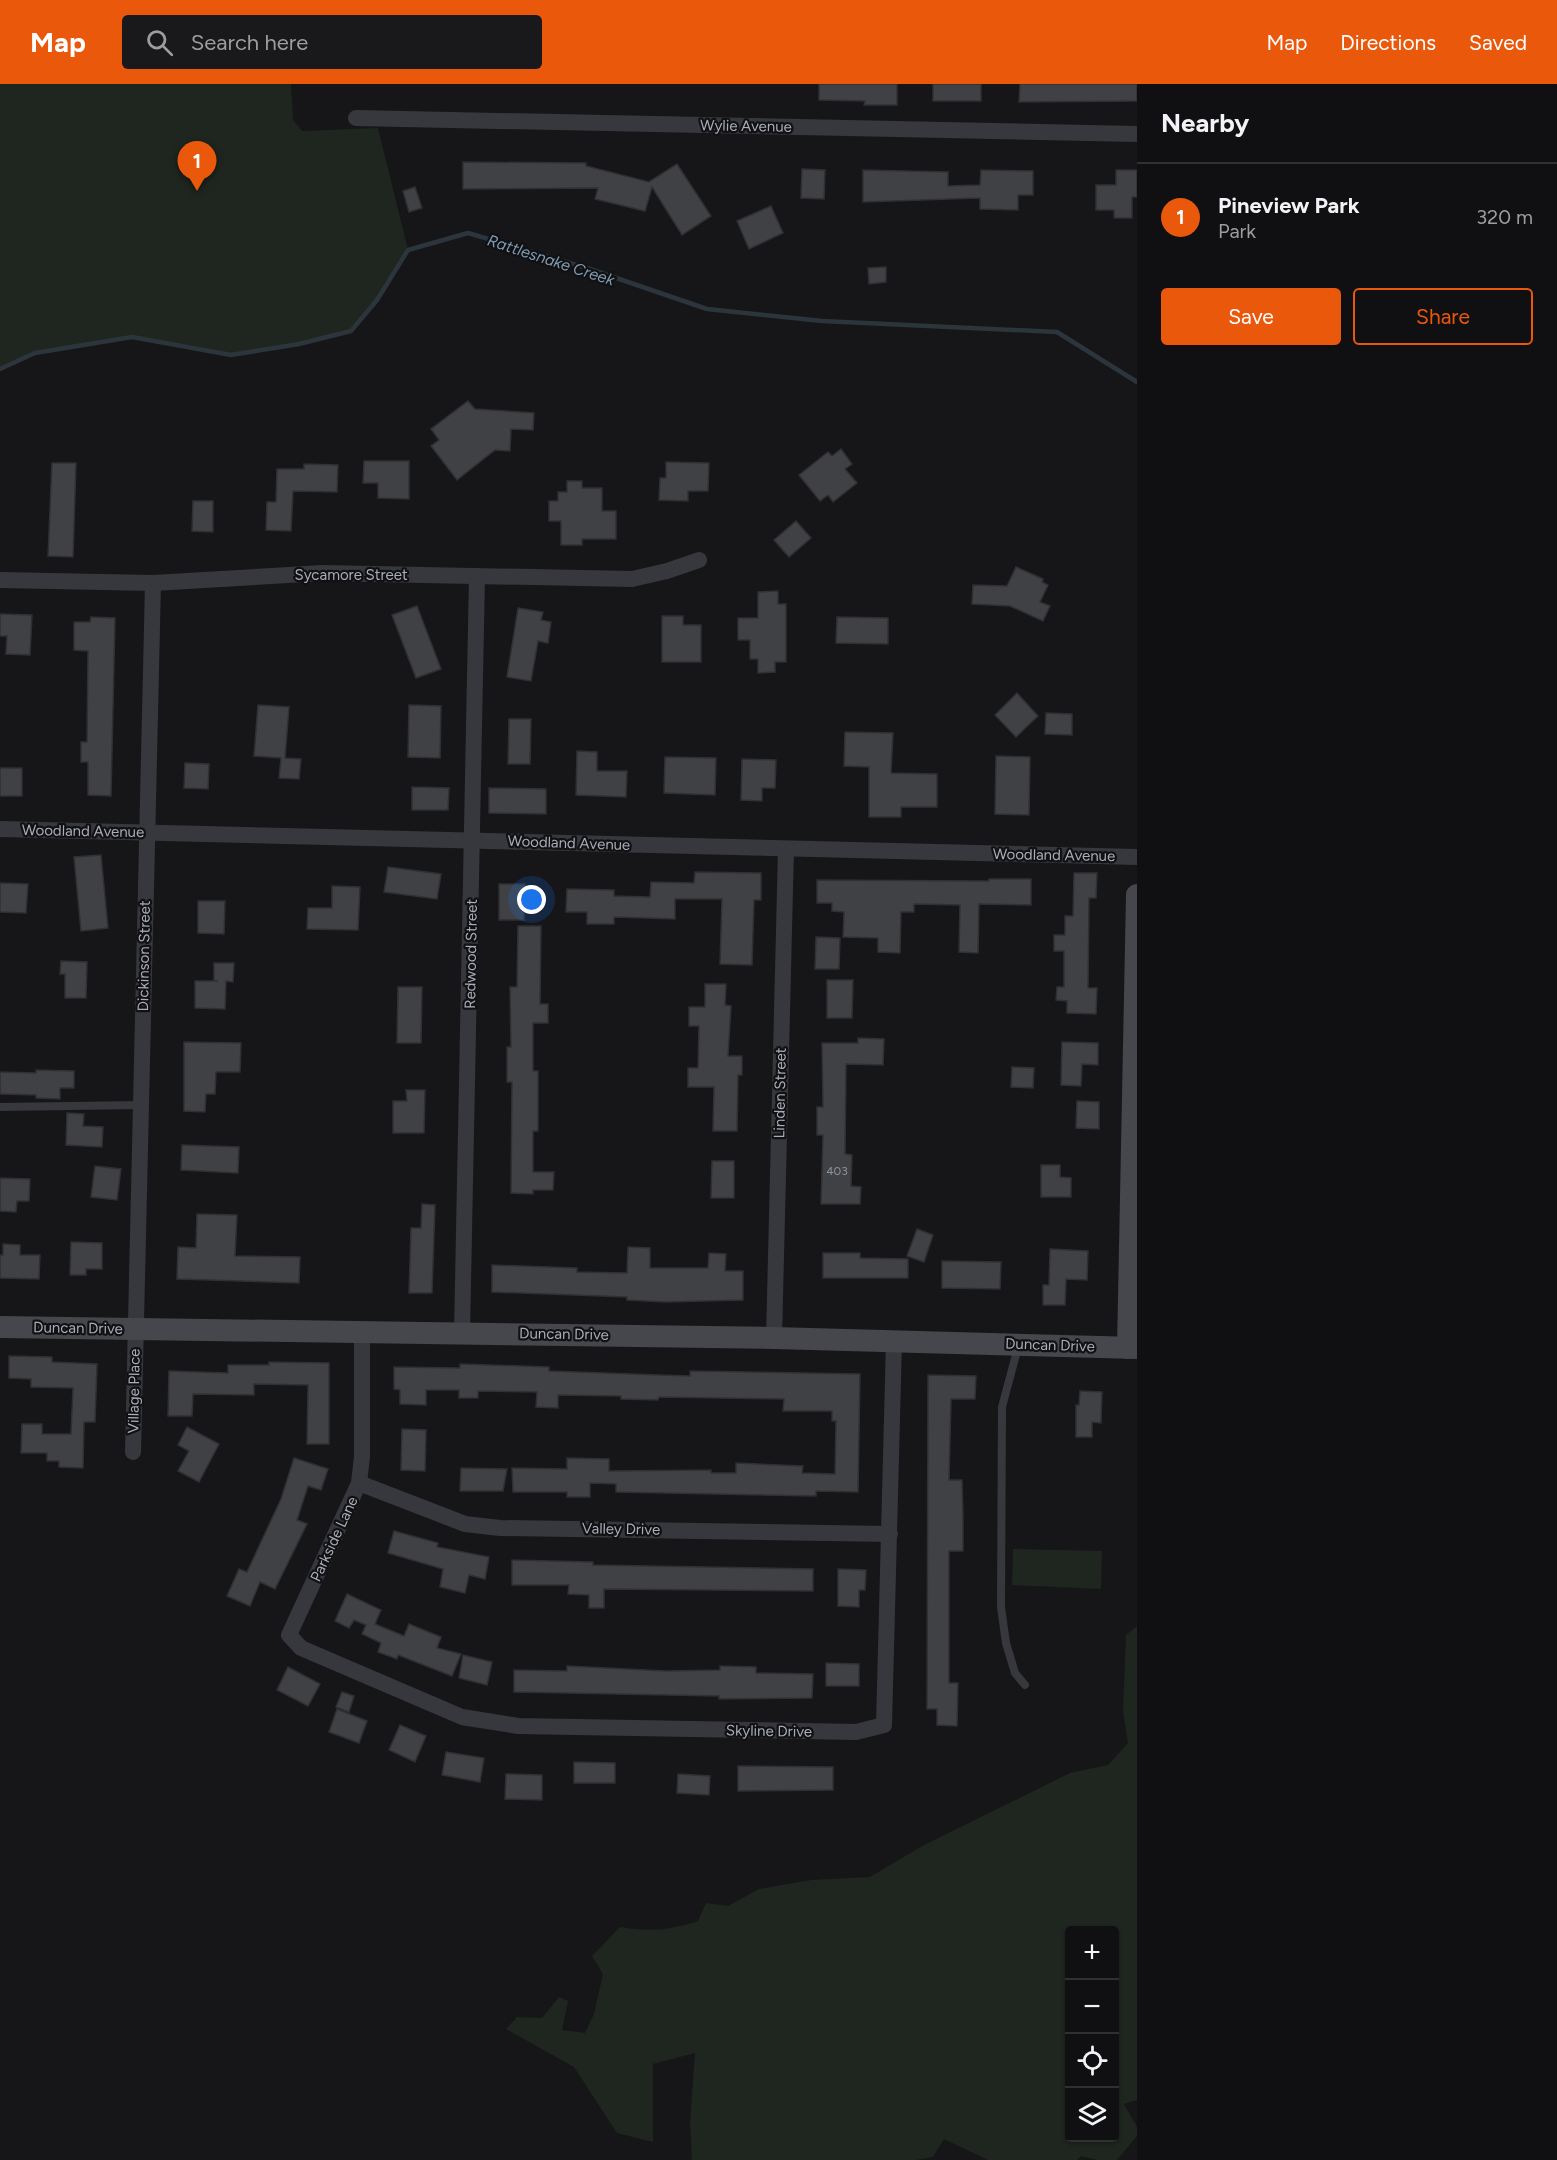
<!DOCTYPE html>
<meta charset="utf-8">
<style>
body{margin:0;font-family:Figtree,sans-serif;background:#19191b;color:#f1f3f6}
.controls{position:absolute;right:18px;bottom:18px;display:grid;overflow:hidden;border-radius:6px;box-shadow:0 2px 4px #0004}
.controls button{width:54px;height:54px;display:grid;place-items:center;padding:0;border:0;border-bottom:2px solid #303032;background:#101012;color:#f1f3f6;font:30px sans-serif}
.you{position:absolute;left:532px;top:816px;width:21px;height:21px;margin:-15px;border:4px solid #fff;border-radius:50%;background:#1a73e8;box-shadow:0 0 0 9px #1a73e833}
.badge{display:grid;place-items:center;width:39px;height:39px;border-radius:50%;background:#ea580c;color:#fff;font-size:20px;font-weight:700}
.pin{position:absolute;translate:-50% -50px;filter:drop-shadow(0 2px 3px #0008)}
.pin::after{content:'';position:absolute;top:32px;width:21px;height:18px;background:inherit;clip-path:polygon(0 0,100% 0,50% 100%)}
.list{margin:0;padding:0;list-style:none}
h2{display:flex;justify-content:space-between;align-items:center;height:78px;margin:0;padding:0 24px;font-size:26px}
h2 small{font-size:20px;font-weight:400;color:#9c9d9f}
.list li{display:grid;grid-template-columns:39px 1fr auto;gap:18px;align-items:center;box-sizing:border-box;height:108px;padding:0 24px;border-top:2px solid #303032}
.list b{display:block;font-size:22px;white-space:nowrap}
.list p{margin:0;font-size:20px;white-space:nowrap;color:#9c9d9f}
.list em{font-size:20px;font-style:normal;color:#9c9d9f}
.actions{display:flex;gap:12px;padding:18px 24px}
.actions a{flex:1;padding:14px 0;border:2px solid #ea580c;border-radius:6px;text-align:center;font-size:21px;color:#ea580c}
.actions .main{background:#ea580c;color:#fff}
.icon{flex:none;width:33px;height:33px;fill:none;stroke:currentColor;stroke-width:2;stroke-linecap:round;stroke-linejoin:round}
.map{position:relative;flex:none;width:1137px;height:2076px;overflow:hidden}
header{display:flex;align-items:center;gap:36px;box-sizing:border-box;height:84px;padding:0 30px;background:#ea580c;color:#fff}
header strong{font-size:28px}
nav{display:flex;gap:33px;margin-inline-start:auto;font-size:21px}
.search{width:420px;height:54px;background:#19191b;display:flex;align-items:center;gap:15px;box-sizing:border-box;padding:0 21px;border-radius:6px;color:#9c9d9f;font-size:22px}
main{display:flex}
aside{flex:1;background:#101012}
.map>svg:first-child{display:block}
.green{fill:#1e261f;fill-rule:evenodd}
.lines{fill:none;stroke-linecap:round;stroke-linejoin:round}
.stream{stroke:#2c353c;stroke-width:4.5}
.building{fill:#404145;stroke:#303034;stroke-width:1.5}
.lane{stroke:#37383d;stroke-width:8}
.street{stroke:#37383d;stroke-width:16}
.secondary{stroke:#45474d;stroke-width:22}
.labels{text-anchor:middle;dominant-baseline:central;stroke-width:4.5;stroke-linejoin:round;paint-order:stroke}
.number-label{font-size:12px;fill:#8e929b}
.street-label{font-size:15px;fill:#a8adb8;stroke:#111113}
.water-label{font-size:16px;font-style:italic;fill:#7f9bb3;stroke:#111113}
</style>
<header>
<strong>Map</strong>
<div class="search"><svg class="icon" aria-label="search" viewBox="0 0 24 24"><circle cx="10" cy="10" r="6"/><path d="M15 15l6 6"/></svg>Search here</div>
<nav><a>Map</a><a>Directions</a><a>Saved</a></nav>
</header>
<main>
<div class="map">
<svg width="1137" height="2076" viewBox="0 0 1137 2076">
<rect width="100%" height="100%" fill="#161618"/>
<g class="green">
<polygon points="0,0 291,0 293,36 302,47 378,44 408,166 377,216 351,247 299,260 231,271 132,253 35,269 0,285"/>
<polygon points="1013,1465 1102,1467 1101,1505 1012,1501"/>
<path d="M1137 1542V2016L1124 2020 1137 2043V2052L1117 2076H1098L1081 2072 1077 2076H988L944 2055 933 2073 916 2076H692L690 2039 695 1969 653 1980V2058L617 2049 574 1983 506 1945 517 1933 542 1934 559 1913 568 1917 562 1946 585 1949 594 1930 603 1890 592 1872 620 1843C649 1848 671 1846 698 1837L706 1819 728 1822 759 1805 811 1796 870 1793 924 1761 1070 1689 1108 1681 1128 1659 1123 1628 1126 1551ZM1070 1846H1114V2054H1070Z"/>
</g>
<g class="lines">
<polyline class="stream" points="0,285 35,269 132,253 231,271 299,260 351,247 377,216 408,166 468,149 590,185 707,225 822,237 1057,248 1137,298"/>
</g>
<g class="building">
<polygon points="819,0 897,0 897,21 864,21 865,17 819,16"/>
<rect x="933" y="0" width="48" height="17"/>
<polygon points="1020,0 1137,0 1137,17 1019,18"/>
<polygon points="463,78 586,79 586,82 649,98 677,80 711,132 682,151 652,103 645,127 595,115 598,104 463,105"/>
<polygon points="802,85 825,86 824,115 801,114"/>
<polygon points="863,86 948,88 948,102 980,101 981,86 1033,87 1033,111 1018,111 1018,126 980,125 980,114 863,118"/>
<polygon points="1116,86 1137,86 1137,113 1132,113 1132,134 1114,134 1114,126 1096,126 1096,101 1116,101"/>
<polygon points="415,103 422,124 409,128 403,107"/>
<polygon points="771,122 783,149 749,165 737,137"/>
<polygon points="886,183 886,198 869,200 868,184"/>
<polygon points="468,317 475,325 534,329 533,346 511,345 510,367 495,366 457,396 431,362 439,356 431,345"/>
<polygon points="841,365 852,380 845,385 857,399 833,418 828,411 820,417 799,391 828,368 832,372"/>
<polygon points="364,377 409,377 409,415 378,414 378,399 363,399"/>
<polygon points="666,378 709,379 708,407 688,407 688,417 659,416 660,394 666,394"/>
<polygon points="52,379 76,379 73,473 48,472"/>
<polygon points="304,380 338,381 337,408 293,407 291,447 266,446 267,418 276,418 277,385 304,385"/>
<polygon points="567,397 582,397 582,404 602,404 602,427 616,427 616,455 582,455 582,461 561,461 561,437 549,437 549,417 558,417 558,408 567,408"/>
<polygon points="193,417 213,417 213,448 192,447"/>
<polygon points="796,437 811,454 789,473 774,456"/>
<polygon points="1016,483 1043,495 1042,498 1048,501 1040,518 1050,522 1043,537 1010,522 972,520 973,501 1007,502"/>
<polygon points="778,507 778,520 786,520 786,578 775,578 775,588 758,589 758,575 750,575 750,556 738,556 738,534 758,534 758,508"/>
<polygon points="417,522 441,585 416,594 392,531"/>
<polygon points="518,524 543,528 541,536 551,538 548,559 538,557 531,597 507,593"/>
<polygon points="0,530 32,531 30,571 6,570 7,552 0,552"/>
<polygon points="662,532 683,532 683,541 701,541 701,578 662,578"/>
<polygon points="91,533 115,534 111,712 88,711 88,678 81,678 81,658 87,658 88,567 74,566 74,538 90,538"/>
<polygon points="837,533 888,534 888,560 836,559"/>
<polygon points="1017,609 1038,632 1016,653 995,631"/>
<polygon points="258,621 289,623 285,674 301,675 299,695 279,694 281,674 254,672"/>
<polygon points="409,621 441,622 440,674 408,673"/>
<polygon points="1046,629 1072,630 1072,651 1045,650"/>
<polygon points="509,635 531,635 530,680 508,680"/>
<polygon points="845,648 893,649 891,689 937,690 937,723 901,723 901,733 869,733 869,683 844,682"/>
<polygon points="577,667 597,668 597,687 627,687 626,713 576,711"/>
<polygon points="996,672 1030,673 1029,731 995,730"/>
<polygon points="665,673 716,674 715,711 664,709"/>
<polygon points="742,675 776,676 775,704 762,704 762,717 741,716"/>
<polygon points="185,679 209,680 208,705 184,704"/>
<rect x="0" y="684" width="22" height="28"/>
<polygon points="412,703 449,704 448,726 412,726"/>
<polygon points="489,704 546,705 546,730 489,729"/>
<polygon points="101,771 108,844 81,847 74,773"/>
<polygon points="388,783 441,790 437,815 384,808"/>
<polygon points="695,788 761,789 761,816 754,816 752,881 720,880 722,815 675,815 675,835 614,833 614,840 587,840 587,828 566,828 567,805 614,806 614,812 650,813 651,798 694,799"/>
<polygon points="1074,789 1097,789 1096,814 1089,814 1088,904 1097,904 1096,930 1067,929 1067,917 1056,916 1057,903 1064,903 1064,867 1054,867 1054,851 1065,851 1065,832 1073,832"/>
<polygon points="989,795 1031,795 1031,821 979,820 978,869 959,868 960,821 914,820 914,828 901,828 900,869 878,868 878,854 843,853 844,828 832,827 832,819 817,819 817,796 989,797"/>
<polygon points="0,799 28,800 26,829 0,828"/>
<polygon points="499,800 525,800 524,836 499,836"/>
<polygon points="332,802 360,803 358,846 307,845 308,824 332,824"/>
<polygon points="198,817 225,817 224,850 198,849"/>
<polygon points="518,842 541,842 540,920 548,920 548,939 533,939 533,987 538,987 538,1047 533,1047 533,1088 554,1088 553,1106 533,1106 533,1110 511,1109 512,998 507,998 507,963 511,963 510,903 517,903"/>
<polygon points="816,853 840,854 839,885 815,885"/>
<polygon points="61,877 87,878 86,914 65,914 65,890 60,890"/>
<polygon points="214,879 234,879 233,898 226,897 225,925 195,924 195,897 218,897 214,897"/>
<polygon points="827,896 853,896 852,934 827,934"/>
<polygon points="705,900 726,900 725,921 731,922 728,972 742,972 742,991 738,991 737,1047 713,1047 714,1003 688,1003 688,984 698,984 699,942 689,942 689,923 705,923"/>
<polygon points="398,903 422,903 421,959 397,959"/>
<polygon points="858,954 884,955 883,981 846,980 845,1070 852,1071 851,1102 861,1103 860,1120 821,1120 823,1051 817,1051 817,1023 823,1023 822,959 858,959"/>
<polygon points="184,958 241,959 240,988 216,988 215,1010 206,1010 205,1028 184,1027"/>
<polygon points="1062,958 1098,959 1098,981 1082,980 1081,1002 1061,1001"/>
<polygon points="1012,983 1034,984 1033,1004 1011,1003"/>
<polygon points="36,986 74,987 74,1004 60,1004 60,1015 36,1014 36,1011 0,1010 0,988 36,989"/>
<polygon points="406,1006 425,1006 424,1049 393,1049 393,1017 407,1017"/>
<polygon points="1077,1017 1099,1018 1099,1045 1076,1044"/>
<polygon points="67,1029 84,1030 83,1042 103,1043 102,1063 66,1061"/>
<polygon points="182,1061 239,1063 238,1089 181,1086"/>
<polygon points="712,1077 734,1077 734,1114 711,1114"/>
<polygon points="1041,1081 1060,1081 1060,1093 1071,1094 1071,1113 1041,1113"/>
<polygon points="95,1082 121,1085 117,1116 91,1113"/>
<polygon points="0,1094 30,1095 29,1117 17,1117 16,1128 0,1127"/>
<polygon points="422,1120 435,1121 432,1209 409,1209 411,1144 421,1144"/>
<polygon points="197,1130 237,1131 235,1172 300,1173 299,1199 177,1195 178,1163 196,1164"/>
<polygon points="917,1145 933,1151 924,1178 907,1172"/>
<polygon points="71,1158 102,1159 102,1185 86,1185 86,1191 70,1191"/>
<polygon points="3,1160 20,1161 20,1171 40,1171 39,1195 0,1194 0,1171 3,1171"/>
<polygon points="628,1163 650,1164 650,1184 708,1184 709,1169 726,1170 725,1187 743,1187 743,1216 666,1218 627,1216 627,1213 492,1208 492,1181 577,1184 577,1188 627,1189"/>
<polygon points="1050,1165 1088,1167 1087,1196 1066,1195 1065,1221 1043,1221 1043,1201 1049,1201"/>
<polygon points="823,1169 860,1169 860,1174 908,1175 908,1194 823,1194"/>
<polygon points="942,1177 1001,1178 1000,1205 942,1204"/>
<polygon points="9,1272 52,1273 52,1278 97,1280 95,1338 84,1338 83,1384 59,1383 59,1377 47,1377 47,1369 21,1369 22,1340 42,1340 42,1350 71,1350 73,1304 31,1303 31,1295 9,1294"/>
<polygon points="269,1278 329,1279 329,1360 307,1360 308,1301 254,1300 254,1311 193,1310 192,1332 168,1332 169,1287 228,1289 228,1281 269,1281"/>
<polygon points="460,1280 549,1283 549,1287 659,1291 690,1292 690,1287 860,1290 858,1408 816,1407 816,1412 616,1408 616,1400 590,1399 590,1413 567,1413 567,1408 513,1408 512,1384 567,1385 567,1374 609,1375 609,1387 711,1386 711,1389 736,1389 736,1379 803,1382 802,1389 835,1390 836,1337 832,1337 832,1327 783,1327 784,1315 659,1313 658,1316 621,1315 621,1312 558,1311 558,1324 536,1323 537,1308 478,1307 478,1314 459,1314 459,1306 426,1306 426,1321 400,1320 400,1306 394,1305 394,1283 460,1284"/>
<polygon points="928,1291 976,1292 975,1315 951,1315 949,1396 962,1396 963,1432 963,1467 949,1467 949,1599 958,1599 957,1642 937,1641 937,1625 927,1625"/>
<polygon points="1080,1307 1102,1308 1101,1339 1092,1338 1092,1353 1076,1353 1076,1321 1079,1321"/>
<polygon points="187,1343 219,1360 199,1398 178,1387 189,1367 178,1361"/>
<polygon points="402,1345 426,1346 425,1387 401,1386"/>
<polygon points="294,1374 328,1385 321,1406 308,1402 297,1436 307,1440 275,1505 260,1498 250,1522 227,1512 239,1485 247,1488 281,1415"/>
<polygon points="461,1384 507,1385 503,1407 460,1407"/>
<polygon points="394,1447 438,1459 437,1463 489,1473 485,1495 469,1491 465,1509 440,1503 443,1485 388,1469"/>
<polygon points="512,1476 593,1478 593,1481 813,1485 813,1507 604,1505 604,1524 589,1524 589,1511 568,1510 569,1501 512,1501"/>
<polygon points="838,1485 866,1486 865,1506 859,1506 859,1523 838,1522"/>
<polygon points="347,1510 381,1526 375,1540 404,1552 409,1540 441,1553 437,1564 461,1570 452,1592 398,1571 397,1575 378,1568 381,1559 362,1550 366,1541 354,1536 349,1544 335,1537"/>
<polygon points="463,1571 492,1578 487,1601 459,1594"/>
<polygon points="826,1579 859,1580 859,1602 826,1602"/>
<polygon points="567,1582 666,1587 720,1586 720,1582 756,1583 756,1589 813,1590 812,1614 719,1615 719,1612 514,1608 514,1586 567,1587"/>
<polygon points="288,1583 320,1600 308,1622 277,1606"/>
<polygon points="342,1608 354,1612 349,1628 336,1623"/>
<polygon points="337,1625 367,1637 359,1659 329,1648"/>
<polygon points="400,1641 426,1652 415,1678 389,1666"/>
<polygon points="446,1668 484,1674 480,1698 442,1691"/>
<polygon points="574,1678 615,1679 615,1699 574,1699"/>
<polygon points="738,1682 833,1683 833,1706 738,1707"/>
<polygon points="506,1690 542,1691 542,1716 505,1715"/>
<polygon points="678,1690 710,1692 709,1711 677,1709"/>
</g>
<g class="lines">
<g class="lane">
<polyline points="0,1023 141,1021"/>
<polyline points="1018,1263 1002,1323 1001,1523 1006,1559 1015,1589 1025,1601"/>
</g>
<g class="street">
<polyline points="356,34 1137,50"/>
<polyline points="0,496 153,499 323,489 632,495 667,487 699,476"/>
<polyline points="0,745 1137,773"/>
<polyline points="362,1247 362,1373 359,1399 289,1551 301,1564 462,1633 518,1642 856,1648 884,1641 894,1257"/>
<polyline points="462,1249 477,492"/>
<polyline points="774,1254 786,765"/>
<polyline points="133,1368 153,499"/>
<polyline points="359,1399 465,1440 500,1444 890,1450"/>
</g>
<g class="secondary">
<polyline points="0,1243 774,1254 1137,1264"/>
<polyline points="1128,1264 1137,811"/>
</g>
</g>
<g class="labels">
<g class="number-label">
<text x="837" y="1087">403</text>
</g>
<g class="street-label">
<text transform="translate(746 42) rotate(1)">Wylie Avenue</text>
<text x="351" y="491">Sycamore Street</text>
<text transform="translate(83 747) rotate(1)">Woodland Avenue</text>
<text transform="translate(569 759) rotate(2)">Woodland Avenue</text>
<text transform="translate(1054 771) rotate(1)">Woodland Avenue</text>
<text transform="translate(471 870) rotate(-89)">Redwood Street</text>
<text transform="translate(144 872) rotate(-89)">Dickinson Street</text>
<text transform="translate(780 1009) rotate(-89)">Linden Street</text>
<text transform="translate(78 1244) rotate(1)">Duncan Drive</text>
<text transform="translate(564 1250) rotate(1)">Duncan Drive</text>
<text transform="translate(1050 1261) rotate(2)">Duncan Drive</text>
<text transform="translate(134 1307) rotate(-89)">Village Place</text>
<text transform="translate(621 1445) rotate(1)">Valley Drive</text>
<text transform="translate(334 1455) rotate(-65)">Parkside Lane</text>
<text transform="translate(769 1647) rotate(1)">Skyline Drive</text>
</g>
<g class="water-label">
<text transform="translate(551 176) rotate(18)">Rattlesnake Creek</text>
</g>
</g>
</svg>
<div class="controls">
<button>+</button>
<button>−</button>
<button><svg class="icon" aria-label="locate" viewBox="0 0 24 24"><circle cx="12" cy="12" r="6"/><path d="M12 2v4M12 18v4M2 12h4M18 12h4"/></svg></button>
<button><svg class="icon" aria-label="layers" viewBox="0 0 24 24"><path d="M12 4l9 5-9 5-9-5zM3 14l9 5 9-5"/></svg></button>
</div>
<div class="you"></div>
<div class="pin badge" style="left:197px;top:107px">1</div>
</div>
<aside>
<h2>Nearby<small></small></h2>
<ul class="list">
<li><span class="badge">1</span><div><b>Pineview Park</b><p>Park</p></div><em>320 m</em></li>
</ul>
<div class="actions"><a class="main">Save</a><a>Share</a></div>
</aside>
</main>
